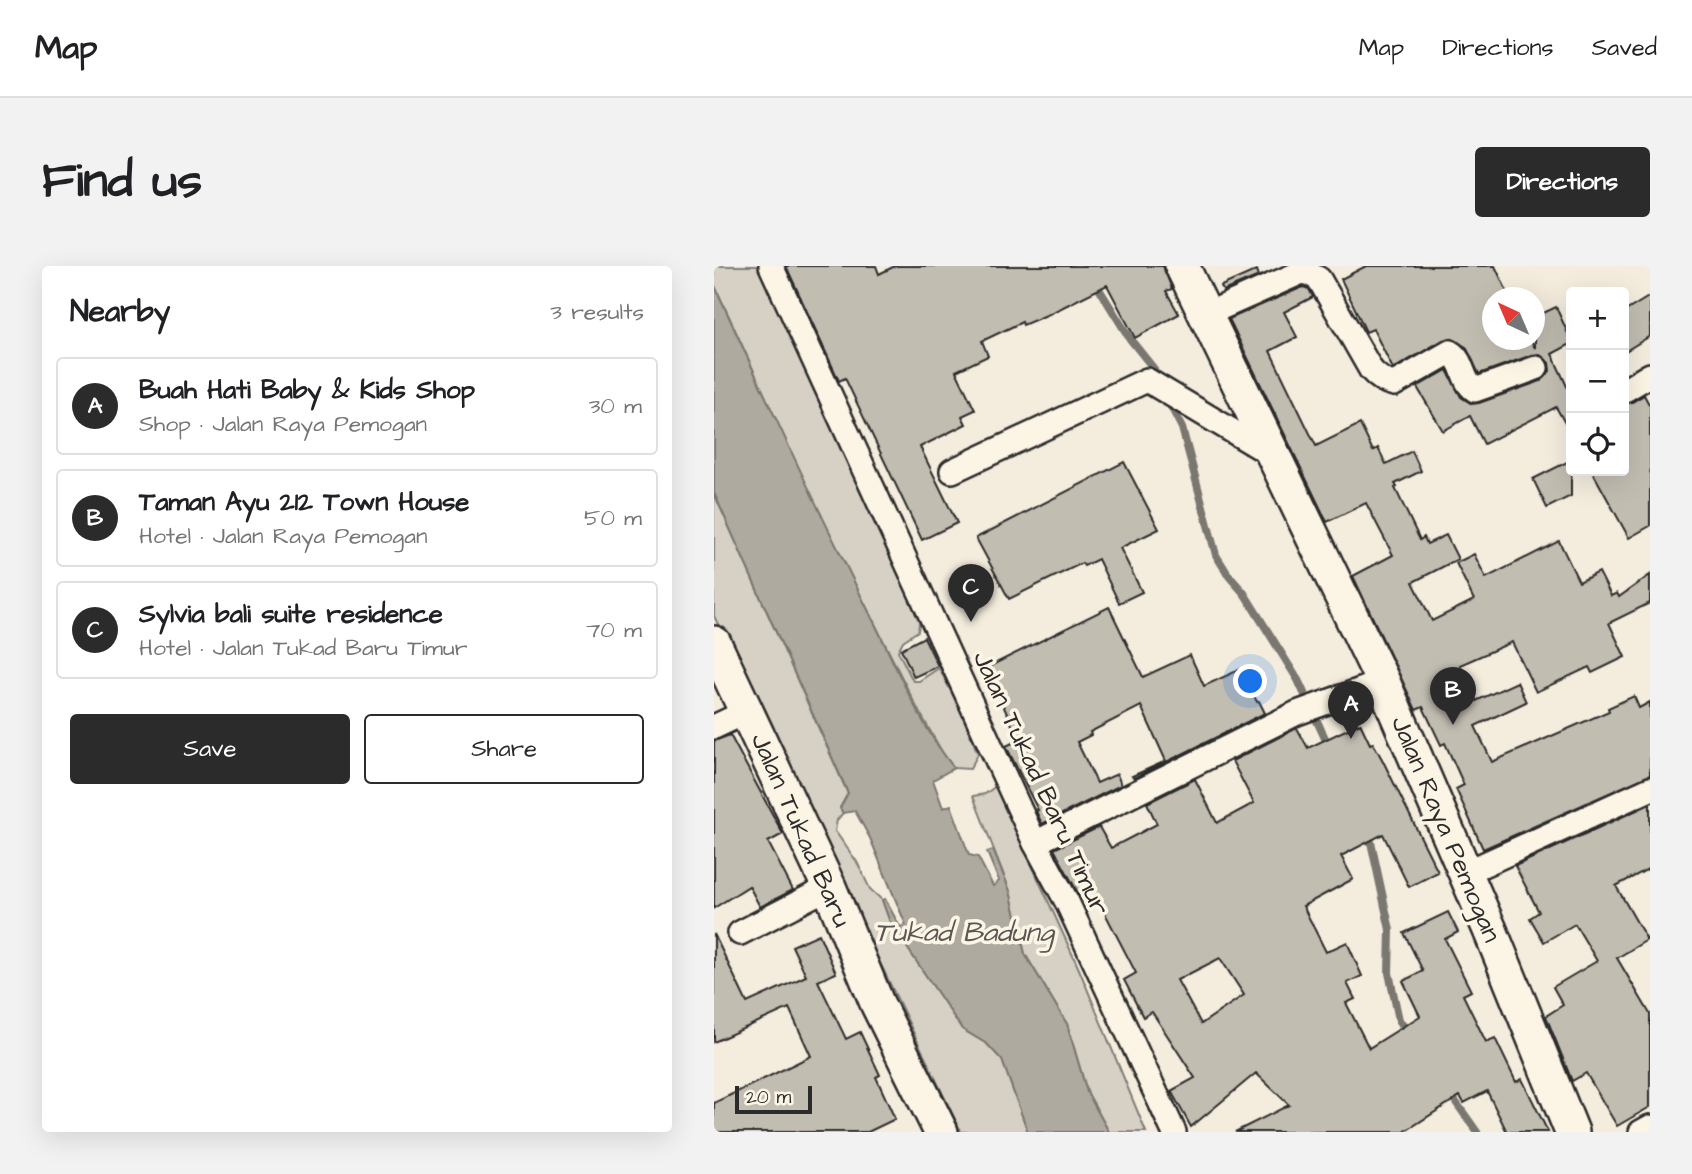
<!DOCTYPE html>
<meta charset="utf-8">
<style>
body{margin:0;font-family:"Architects Daughter",sans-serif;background:#f2f2f2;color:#202124}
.controls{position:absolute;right:21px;top:21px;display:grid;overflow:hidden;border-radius:7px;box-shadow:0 7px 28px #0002}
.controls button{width:63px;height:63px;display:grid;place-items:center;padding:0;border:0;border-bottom:2px solid #e0e0e0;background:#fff;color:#202124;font:35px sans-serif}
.compass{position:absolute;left:768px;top:21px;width:63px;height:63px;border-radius:50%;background:#fff;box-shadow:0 7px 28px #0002;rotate:316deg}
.scale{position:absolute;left:21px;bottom:18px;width:77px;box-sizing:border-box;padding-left:7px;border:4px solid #2b2b2b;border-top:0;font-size:19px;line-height:24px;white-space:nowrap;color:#2b2b2b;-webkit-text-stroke:5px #fcf5e5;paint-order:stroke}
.you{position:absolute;left:537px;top:416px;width:24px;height:24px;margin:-18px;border:5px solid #fff;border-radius:50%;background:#1a73e8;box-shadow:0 0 0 10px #1a73e833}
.badge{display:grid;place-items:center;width:46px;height:46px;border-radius:50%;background:#2b2b2b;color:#fff;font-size:23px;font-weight:700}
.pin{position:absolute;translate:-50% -58px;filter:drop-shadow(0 2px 4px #0008)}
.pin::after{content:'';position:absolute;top:37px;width:24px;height:21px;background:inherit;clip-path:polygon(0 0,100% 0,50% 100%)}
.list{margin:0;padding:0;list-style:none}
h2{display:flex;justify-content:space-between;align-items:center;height:91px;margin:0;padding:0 28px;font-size:30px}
h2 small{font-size:23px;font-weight:400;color:#757577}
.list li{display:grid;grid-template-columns:46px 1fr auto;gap:21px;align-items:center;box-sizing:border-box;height:98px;margin:0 14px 14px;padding:0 14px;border:2px solid #e0e0e0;border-radius:7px}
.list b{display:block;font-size:26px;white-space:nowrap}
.list p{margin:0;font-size:23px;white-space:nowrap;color:#757577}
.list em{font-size:23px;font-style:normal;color:#757577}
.actions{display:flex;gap:14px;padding:21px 28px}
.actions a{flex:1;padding:16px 0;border:2px solid #2b2b2b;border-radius:7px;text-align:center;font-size:24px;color:#2b2b2b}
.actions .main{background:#2b2b2b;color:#fff}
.icon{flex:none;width:38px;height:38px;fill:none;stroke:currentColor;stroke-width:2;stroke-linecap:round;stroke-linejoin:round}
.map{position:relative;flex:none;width:936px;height:866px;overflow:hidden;border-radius:7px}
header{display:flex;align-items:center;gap:42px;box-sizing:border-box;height:98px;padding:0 35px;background:#fff;border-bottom:2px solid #e0e0e0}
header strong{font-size:33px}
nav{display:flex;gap:38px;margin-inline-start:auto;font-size:24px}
.intro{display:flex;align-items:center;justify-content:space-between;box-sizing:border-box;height:168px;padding:0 42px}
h1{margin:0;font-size:49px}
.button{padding:18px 32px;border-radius:7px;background:#2b2b2b;color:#fff;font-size:24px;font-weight:700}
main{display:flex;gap:42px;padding:0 42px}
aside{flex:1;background:#fff;border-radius:7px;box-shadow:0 7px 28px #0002}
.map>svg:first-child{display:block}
.green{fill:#d6d1c4;stroke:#807e78;stroke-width:2}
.water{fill:#afaaa0;stroke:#7a7771;stroke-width:2}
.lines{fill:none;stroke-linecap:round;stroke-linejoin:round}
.stream{stroke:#7a7771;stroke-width:8}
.building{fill:#c2bdb1;stroke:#2b2b2b;stroke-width:2;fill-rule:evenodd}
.street-casing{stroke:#2b2b2b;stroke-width:28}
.secondary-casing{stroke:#2b2b2b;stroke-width:38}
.street{stroke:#fcf5e5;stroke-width:23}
.secondary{stroke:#fcf5e5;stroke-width:33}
.labels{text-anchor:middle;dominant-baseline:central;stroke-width:7;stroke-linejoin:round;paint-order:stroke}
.street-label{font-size:26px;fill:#2b2b2b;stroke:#fcf5e5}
.water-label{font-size:28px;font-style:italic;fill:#595754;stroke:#fcf5e5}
</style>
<header>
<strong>Map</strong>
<nav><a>Map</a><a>Directions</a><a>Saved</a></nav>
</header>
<div class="intro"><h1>Find us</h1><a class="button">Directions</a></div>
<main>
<aside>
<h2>Nearby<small>3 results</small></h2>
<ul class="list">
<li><span class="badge">A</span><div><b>Buah Hati Baby &amp; Kids Shop</b><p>Shop · Jalan Raya Pemogan</p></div><em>30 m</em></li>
<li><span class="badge">B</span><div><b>Taman Ayu 212 Town House</b><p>Hotel · Jalan Raya Pemogan</p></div><em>50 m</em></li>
<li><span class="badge">C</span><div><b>Sylvia bali suite residence</b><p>Hotel · Jalan Tukad Baru Timur</p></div><em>70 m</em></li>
</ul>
<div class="actions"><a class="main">Save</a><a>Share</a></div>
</aside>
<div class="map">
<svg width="936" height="866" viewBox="0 0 936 866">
<rect width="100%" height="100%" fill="#f4edde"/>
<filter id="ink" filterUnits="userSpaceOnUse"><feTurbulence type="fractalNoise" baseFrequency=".0143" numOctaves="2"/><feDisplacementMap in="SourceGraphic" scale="14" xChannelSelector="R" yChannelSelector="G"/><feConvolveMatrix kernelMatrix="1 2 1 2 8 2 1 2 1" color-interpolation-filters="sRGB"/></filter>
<g filter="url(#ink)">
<g class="green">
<polygon points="0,0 46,0 206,349 204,365 189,375 184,385 199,415 205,415 225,402 245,441 264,488 256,503 240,502 228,486 200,436 98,232 0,18"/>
<polygon points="0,227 134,528 126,542 129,547 123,554 121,565 143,596 156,623 168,634 176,656 248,763 273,778 288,794 314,866 247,866 0,350"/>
<polygon points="282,520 365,703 432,866 395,866 373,826 353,758 311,688 296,625 259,530 271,528"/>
</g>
<path class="water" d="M0 18C51 131 103 242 158 352 183 402 205 458 240 502L219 514 229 542 237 539 255 589 264 591 279 620 285 615 273 586 279 584 296 625 311 688 353 758 373 826 395 866H314L288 794 273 778 248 763 176 656 168 634 171 633 186 661 192 659 156 572 141 545 129 547 126 542 134 527 0 227Z"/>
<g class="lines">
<g class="stream">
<polyline points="371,0 416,73 440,103 445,115"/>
<polyline points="453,133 468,162 502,289 515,310 530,327 584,414 616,483"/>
<polyline points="655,567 676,664 675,707 685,754 695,768"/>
<polyline points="734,825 763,866"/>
</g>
</g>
<g class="building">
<polygon points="72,0 162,0 165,8 181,0 449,0 458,23 452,25 465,48 421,72 393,19 335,48 309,59 308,56 268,75 274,90 242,105 261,144 248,150 252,158 206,181 243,257 208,274 131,112 125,115"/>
<polygon points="652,0 781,0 796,32 779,32 779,74 817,74 821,82 821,51 842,41 857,74 857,78 838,88 857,129 857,168 842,141 770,178 756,150 729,165 703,121 733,104 747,131 758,138 765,137 827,115 836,105 835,97 825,88 818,89 765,108 752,81 736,72 729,74 679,103 659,63 652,66 627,13"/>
<polygon points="543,4 545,10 509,25 507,20"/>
<polygon points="589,21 595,23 599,31 570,46 583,71 556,85 602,180 646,158 659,185 664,182 672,198 698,185 707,205 681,218 683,221 681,222 706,274 710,271 713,278 732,269 744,293 699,316 718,355 760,334 742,297 760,288 772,312 845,275 865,316 885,306 897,330 903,327 905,331 936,309 936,337 895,357 911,391 878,407 875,401 822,426 798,376 746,399 762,435 803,416 812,436 761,460 778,496 895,445 894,442 920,430 925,442 936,436 936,509 769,583 742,523 750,519 731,477 727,479 709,441 702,444 639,310 679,289 652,237 613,256 515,53"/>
<polygon points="936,30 936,70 910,86 910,46"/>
<polygon points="930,129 936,140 936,260 915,272 878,205 910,205 910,138 918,136"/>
<polygon points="857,194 857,230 833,242 819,213"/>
<polygon points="410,196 445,263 406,282 428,326 405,337 384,293 370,300 368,297 295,333 262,272"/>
<polygon points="395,341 429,411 476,389 490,420 527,403 543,436 545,435 551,447 420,512 418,510 452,495 427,440 376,466 377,469 363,476 383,517 403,508 407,519 328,558 322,545 324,544 292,480 305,474 272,402"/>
<polygon points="210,371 224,400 200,411 187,383"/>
<path d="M646 457 656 478 659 477 668 493 724 606 695 621 669 568 627 590 639 613 589 640 612 686 633 676 648 710 633 717 641 733 632 737 655 782 706 750 689 715 709 705 690 667 734 646 744 666 731 673 757 725 749 729 772 776 781 772 802 816 808 813 834 866H793L773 825 750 837 746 830 690 866H521L575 839 542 807 477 861 457 825 481 812 438 746 429 751 410 714 422 707 378 622 365 629 340 583 385 561 397 582 443 558 433 537 481 513 503 557 540 537 518 495 583 462 594 482ZM506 692 530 729 487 758 463 714Z"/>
<polygon points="16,469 69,568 54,576 79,624 46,641 35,620 0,642 0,475"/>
<polygon points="936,538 936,602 902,620 933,674 903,692 936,748 936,841 903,860 872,807 858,815 832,750 849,739 839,721 883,695 861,658 830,676 816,652 825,646 801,600"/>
<polygon points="0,668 33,737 92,710 78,680 105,668 122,707 104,715 132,773 146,766 166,809 162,811 181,853 154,866 0,866 0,837 97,790 75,742 0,776"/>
</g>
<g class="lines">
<g class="street-casing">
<g id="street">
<polyline points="57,0 321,577 353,636 460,866"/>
<path d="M493 48 590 5 605 13 657 104C664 112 670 116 680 118L736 86C751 95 747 115 761 124L822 102"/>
<polyline points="911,124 936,109"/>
<polyline points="238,205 433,114 560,190"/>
<polyline points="0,461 34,445"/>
<polyline points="321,577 583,447 669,416"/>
<polyline points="751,607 936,523"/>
<polyline points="26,667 115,621"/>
<polyline points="927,866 936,861"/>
</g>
</g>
<g class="secondary-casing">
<g id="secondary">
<polyline points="468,0 669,416 776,664 858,866"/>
<polyline points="0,377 115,621 163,737 227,866"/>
</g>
</g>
<use href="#street" class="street"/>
<use href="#secondary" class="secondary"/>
</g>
</g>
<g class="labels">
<g class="street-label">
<text transform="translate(327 517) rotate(65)">Jalan Tukad Baru Timur</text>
<text transform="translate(732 563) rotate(67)">Jalan Raya Pemogan</text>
<text transform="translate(87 564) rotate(66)">Jalan Tukad Baru</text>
</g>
<g class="water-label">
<text x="250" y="666">Tukad Badung</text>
</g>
</g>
</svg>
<div class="controls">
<button>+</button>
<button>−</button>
<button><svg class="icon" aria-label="locate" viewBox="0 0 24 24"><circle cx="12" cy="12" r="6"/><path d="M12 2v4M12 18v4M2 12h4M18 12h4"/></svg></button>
</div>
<svg class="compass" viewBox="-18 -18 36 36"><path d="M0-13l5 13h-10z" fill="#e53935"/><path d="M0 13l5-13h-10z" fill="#757577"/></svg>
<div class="scale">20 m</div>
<div class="you"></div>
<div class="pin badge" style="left:637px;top:473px">A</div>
<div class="pin badge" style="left:739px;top:459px">B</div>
<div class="pin badge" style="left:257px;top:356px">C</div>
</div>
</main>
